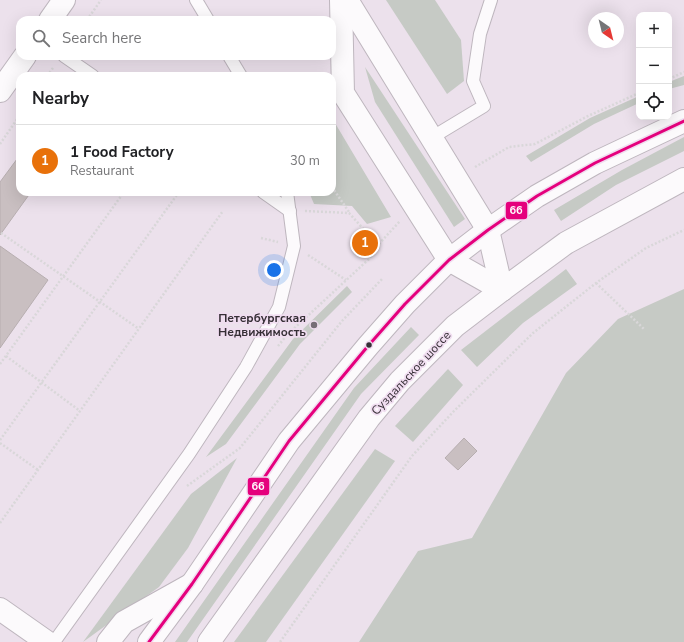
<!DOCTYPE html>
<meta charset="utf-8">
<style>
body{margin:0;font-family:"Nunito Sans",sans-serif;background:#f2f2f2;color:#202124}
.controls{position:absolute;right:12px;top:12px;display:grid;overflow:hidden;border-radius:8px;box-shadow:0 4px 16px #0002}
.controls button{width:36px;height:36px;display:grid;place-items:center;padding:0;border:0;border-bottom:1px solid #e0e0e0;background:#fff;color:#202124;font:20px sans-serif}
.compass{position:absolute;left:588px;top:12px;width:36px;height:36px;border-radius:50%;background:#fff;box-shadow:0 4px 16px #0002;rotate:145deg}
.you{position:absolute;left:274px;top:270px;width:14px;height:14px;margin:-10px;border:3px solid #fff;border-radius:50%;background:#1a73e8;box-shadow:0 0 0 6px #1a73e833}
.badge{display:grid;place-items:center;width:26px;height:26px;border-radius:50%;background:#0f766e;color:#fff;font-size:13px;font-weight:700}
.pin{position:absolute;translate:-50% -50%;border:2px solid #fff;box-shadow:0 1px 4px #0006}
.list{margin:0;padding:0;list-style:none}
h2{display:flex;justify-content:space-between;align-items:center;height:52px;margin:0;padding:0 16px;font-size:17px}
h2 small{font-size:13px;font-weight:400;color:#757577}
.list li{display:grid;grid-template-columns:26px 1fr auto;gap:12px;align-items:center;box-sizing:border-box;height:72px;padding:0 16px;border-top:1px solid #e0e0e0}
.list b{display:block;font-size:15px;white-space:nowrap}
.list p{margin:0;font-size:13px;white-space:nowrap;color:#757577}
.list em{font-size:13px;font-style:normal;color:#757577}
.icon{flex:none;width:22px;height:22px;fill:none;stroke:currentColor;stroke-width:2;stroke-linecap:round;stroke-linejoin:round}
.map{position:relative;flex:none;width:684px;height:642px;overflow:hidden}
.search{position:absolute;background:#fff;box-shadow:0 4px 16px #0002;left:16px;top:16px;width:320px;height:44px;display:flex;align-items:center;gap:10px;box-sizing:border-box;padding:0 14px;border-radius:12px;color:#757577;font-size:15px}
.panel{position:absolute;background:#fff;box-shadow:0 4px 16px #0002;left:16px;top:72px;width:320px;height:124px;border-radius:12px}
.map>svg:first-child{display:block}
.green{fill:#c6cac5}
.building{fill:#c9bfc1;stroke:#b7aeb0}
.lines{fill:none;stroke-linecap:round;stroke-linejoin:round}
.lane-casing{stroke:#beb6be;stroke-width:14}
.street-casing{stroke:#beb6be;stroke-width:24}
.secondary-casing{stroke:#beb6be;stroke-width:24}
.path{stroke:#d9d7d9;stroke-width:2.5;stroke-dasharray:2 2;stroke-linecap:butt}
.lane{stroke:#fcfafc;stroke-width:12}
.street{stroke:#fcfafc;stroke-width:22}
.secondary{stroke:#fcfafc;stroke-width:22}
.bus-1-casing{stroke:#f0ddf0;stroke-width:6}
.bus-1{stroke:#e5007d;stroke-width:3}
.poi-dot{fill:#766d76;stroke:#f0ddf0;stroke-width:1.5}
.bus-dot{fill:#362f36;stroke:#f0ddf0;stroke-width:1.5}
.labels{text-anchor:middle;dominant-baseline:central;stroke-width:3.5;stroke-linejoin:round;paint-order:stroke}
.poi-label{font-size:12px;font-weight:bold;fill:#362f36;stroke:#f0ddf0;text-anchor:end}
.street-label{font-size:12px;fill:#362f36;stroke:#f0ddf0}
.line-badge{stroke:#f0ddf0;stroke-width:1.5}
.badge-label{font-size:11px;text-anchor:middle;font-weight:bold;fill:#fff}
</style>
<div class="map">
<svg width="684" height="642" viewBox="0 0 684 642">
<rect width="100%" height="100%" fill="#ece1ec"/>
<g class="green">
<polygon points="386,0 435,0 461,40 464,81 447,94"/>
<polygon points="365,67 465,219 454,227 375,102"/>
<polygon points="684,76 684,85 669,89 669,82"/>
<polygon points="639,96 639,103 594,124 531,162 526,156 590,118"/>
<polygon points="332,118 391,217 367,224 352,206 314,204 309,192 332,192"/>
<polygon points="684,137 684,151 616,185 561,221 554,210 622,170"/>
<polygon points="566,269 577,284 523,323 477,367 461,350"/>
<polygon points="347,286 352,292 300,344 226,444 206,457 293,339"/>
<polygon points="684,289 684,642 359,642 418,551 472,538 566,373 618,319"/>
<polygon points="411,327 419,335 361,394 187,642 175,642 354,388"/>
<polygon points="448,369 463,385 413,442 395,426"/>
<polygon points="375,449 395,461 266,642 234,642"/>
<polygon points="237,458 188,548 159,587 83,642 191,494"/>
</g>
<g class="building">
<polygon points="20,155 20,192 31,192 0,235 0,182"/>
<polygon points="0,246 48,280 0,348"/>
<polygon points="464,438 477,451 458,470 445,458"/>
</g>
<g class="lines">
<g class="lane-casing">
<g id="lane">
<polyline points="196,0 208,20"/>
<polyline points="64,56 93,76"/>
<polyline points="229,56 241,76"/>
<polyline points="431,138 484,106 473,81 480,34 491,0"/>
<polyline points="263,192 290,211"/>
<polyline points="54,642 189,454 246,367 279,307 294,246 287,192"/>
</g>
</g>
<g class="street-casing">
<g id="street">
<polyline points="341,0 343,93 449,260 502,290"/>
<polyline points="347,0 488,230 502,290"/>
<polyline points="50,20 64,0"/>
<polyline points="0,91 25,56"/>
<polyline points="0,609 47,642"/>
<polyline points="108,642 124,622 192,584"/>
</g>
</g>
<g class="secondary-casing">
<g id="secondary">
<polyline points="149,642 192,584 289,441 368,346 405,304 449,260 488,230 537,196 595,163 684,121"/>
<polyline points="209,642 369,418 400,381 455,326 502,290 566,243 684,179"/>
</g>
</g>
<g class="path">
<polyline points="87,20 101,0"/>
<polyline points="47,76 53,68"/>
<polyline points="669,79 684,72"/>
<polyline points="0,144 20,115"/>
<polyline points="475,167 509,147 535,144 588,116 639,93"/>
<polyline points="332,187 349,212"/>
<polyline points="305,211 349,213 378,245"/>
<polyline points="1,233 139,329"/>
<polyline points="261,238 278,242"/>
<polyline points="308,255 346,280"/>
<polyline points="596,283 644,329"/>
<polyline points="278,346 287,335 369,259 378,245 400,221"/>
<polyline points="6,356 80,411"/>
<polyline points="0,364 124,192"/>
<polyline points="0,440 179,192"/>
<polyline points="0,443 38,470"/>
<polyline points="187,486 240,448 342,321 383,278"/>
<polyline points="0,523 223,211"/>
<polyline points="280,642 412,456 454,411 533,333 596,283 646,248 684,230"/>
</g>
<use href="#lane" class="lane"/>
<use href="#street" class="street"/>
<use href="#secondary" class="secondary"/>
<g class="bus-1-casing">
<polyline id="bus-1" points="149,642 192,584 289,441 368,346 405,304 449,260 488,230 537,196 595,163 684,121"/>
</g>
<use href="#bus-1" class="bus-1"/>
</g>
<circle class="poi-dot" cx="314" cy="325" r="4"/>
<circle class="bus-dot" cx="369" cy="345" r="3.5"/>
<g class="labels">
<g class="poi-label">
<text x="306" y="318">Петербургская<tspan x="306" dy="14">Недвижимость</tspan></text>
</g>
<g class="street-label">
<text transform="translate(411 373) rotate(-47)">Суздальское шоссе</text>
</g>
</g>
<g class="line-badge">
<rect x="505" y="201" width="23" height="19" rx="4" fill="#e5007d"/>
<rect x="247" y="477" width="23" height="19" rx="4" fill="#e5007d"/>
</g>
<g class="badge-label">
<text x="516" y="214">66</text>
<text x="258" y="490">66</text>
</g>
</svg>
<div class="controls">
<button>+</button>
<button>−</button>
<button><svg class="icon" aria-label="locate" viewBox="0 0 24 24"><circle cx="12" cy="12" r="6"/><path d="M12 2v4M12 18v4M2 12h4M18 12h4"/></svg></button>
</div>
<svg class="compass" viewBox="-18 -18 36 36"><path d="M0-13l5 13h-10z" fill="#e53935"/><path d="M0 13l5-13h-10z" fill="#757577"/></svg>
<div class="you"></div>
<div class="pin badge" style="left:365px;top:243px;background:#e8710a">1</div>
<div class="search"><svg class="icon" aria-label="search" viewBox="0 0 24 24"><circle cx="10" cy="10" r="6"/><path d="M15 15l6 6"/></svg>Search here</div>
<section class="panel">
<h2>Nearby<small></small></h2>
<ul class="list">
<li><span class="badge" style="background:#e8710a">1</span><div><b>1 Food Factory</b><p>Restaurant</p></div><em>30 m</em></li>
</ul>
</section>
</div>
